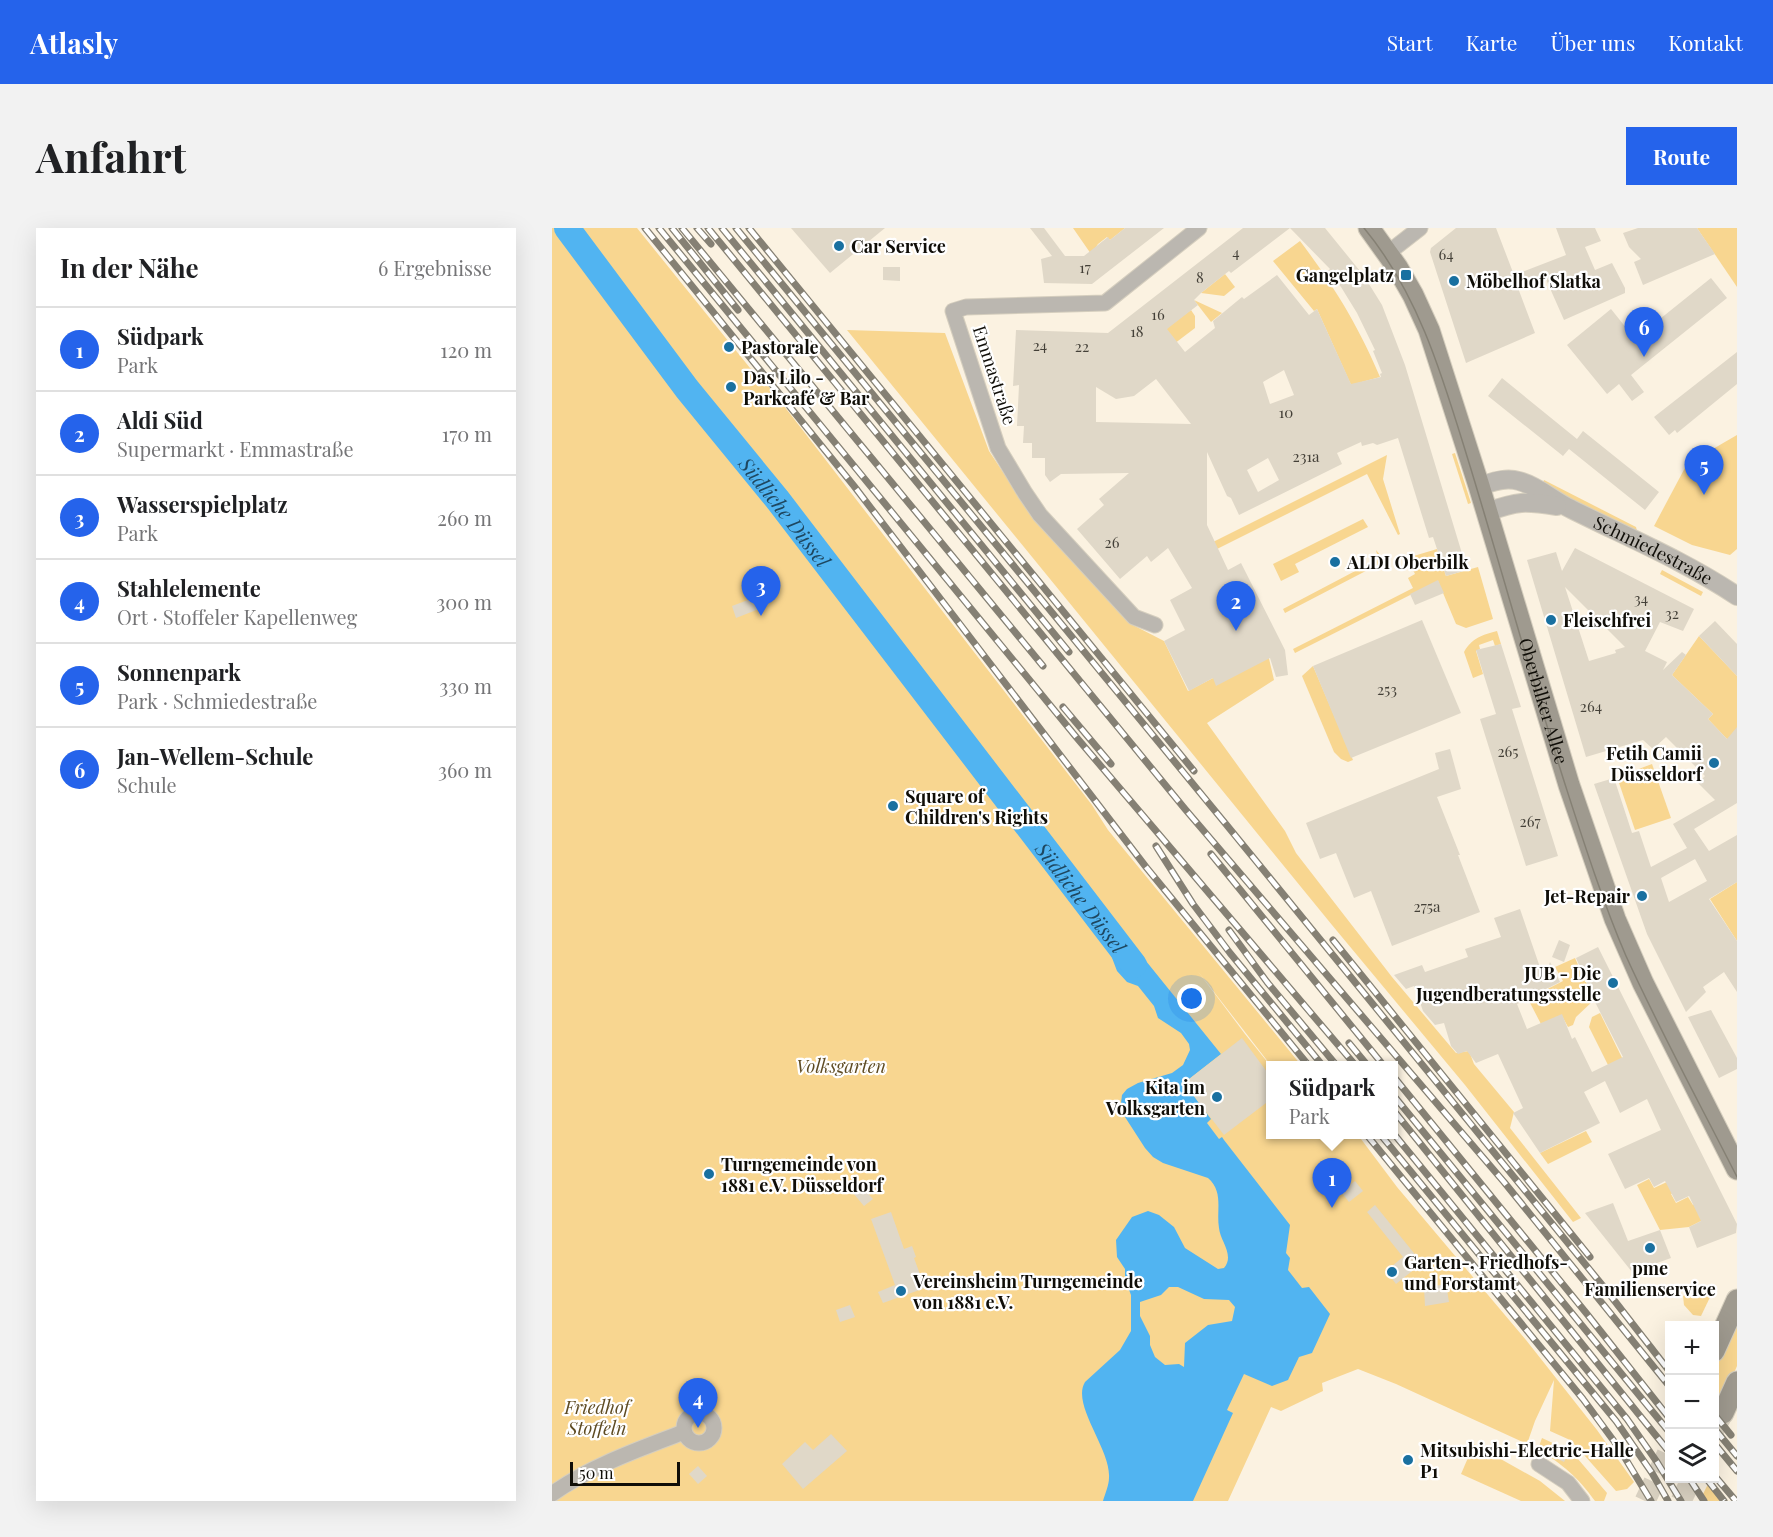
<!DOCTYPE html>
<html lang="de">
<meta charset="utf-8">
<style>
body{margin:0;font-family:"Playfair Display",serif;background:#f2f2f2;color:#202124}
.controls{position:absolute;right:18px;bottom:18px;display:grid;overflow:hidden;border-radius:0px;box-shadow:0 6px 24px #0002}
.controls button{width:54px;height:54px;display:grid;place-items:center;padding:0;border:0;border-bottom:2px solid #e0e0e0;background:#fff;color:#202124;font:30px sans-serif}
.scale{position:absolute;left:18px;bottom:15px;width:110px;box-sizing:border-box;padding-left:6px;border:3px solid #100e08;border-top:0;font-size:16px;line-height:21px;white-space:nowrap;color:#100e08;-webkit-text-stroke:4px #fff;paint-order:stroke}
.you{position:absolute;left:640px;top:771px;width:21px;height:21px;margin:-15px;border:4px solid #fff;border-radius:50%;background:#1a73e8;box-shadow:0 0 0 9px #1a73e833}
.badge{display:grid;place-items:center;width:39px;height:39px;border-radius:50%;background:#2563eb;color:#fff;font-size:20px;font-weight:700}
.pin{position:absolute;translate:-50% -50px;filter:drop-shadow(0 2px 3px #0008)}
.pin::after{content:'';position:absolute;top:32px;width:21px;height:18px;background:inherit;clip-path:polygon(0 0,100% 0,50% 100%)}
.popup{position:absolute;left:714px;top:833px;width:132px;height:78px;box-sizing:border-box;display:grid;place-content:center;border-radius:0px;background:#fff;filter:drop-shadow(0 2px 4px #0005);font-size:20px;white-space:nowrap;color:#757577}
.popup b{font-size:22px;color:#202124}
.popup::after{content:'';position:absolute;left:50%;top:100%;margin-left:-12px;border:12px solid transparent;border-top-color:#fff}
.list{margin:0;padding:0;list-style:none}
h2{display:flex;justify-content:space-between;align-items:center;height:78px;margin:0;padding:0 24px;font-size:26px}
h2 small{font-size:20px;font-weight:400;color:#757577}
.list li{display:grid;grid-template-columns:39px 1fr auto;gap:18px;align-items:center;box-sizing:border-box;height:84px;padding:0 24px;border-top:2px solid #e0e0e0}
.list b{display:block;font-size:22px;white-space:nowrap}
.list p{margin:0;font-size:20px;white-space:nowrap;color:#757577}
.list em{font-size:20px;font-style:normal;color:#757577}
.icon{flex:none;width:33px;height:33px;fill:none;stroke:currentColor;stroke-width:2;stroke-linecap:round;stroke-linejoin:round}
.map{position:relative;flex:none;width:1185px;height:1273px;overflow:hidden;border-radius:0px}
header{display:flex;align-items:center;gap:36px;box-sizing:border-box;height:84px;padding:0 30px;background:#2563eb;color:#fff}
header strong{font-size:28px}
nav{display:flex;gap:33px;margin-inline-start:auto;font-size:21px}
.intro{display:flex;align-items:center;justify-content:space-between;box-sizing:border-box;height:144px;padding:0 36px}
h1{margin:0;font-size:42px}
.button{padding:15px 27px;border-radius:0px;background:#2563eb;color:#fff;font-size:21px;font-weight:700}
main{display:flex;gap:36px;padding:0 36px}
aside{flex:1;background:#fff;border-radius:0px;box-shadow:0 6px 24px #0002}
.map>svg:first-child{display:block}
.green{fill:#f8d690;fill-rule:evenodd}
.water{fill:#51b4f1;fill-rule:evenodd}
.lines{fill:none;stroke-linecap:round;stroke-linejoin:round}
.river{stroke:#51b4f1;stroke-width:26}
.building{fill:#e0d8c8;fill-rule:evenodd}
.secondary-tunnel{stroke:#d8d0c0;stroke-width:21;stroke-dasharray:21 10;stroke-linecap:butt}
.minor-casing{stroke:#d5cebe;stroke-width:17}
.tertiary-casing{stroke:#d5cebe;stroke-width:20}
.secondary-casing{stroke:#d5cebe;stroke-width:23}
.minor{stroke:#bbb7b0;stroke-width:15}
.tertiary{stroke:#bbb7b0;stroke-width:18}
.secondary{stroke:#9f9a8f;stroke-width:21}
.tram{stroke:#858074;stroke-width:1.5}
.rail-casing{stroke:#858074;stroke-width:7}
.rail{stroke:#fff;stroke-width:4.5;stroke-dasharray:14;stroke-linecap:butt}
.poi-dot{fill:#1970a0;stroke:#fff;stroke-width:2}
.labels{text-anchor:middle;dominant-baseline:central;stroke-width:4.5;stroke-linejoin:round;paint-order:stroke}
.number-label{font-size:15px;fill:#444038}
.poi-label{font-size:18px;font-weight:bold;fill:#100e08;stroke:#fff;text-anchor:start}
.street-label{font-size:18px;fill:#100e08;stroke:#fff}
.park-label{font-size:18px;font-style:italic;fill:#5e4b22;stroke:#fff}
.water-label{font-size:20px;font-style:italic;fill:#1e4760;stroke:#fff}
</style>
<header>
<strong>Atlasly</strong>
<nav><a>Start</a><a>Karte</a><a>Über uns</a><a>Kontakt</a></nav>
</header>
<div class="intro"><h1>Anfahrt</h1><a class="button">Route</a></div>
<main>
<aside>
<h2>In der Nähe<small>6 Ergebnisse</small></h2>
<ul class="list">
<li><span class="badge">1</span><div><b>Südpark</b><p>Park</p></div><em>120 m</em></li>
<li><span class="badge">2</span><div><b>Aldi Süd</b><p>Supermarkt · Emmastraße</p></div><em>170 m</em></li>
<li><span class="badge">3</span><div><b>Wasserspielplatz</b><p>Park</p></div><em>260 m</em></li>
<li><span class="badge">4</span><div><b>Stahlelemente</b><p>Ort · Stoffeler Kapellenweg</p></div><em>300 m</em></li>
<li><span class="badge">5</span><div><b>Sonnenpark</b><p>Park · Schmiedestraße</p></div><em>330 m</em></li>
<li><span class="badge">6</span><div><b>Jan-Wellem-Schule</b><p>Schule</p></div><em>360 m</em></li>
</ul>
</aside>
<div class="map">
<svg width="1185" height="1273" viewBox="0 0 1185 1273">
<rect width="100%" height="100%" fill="#fbf2e1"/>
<g class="green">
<path d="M0 0H85L198 140 213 154 239 187 540 577 556 602 749 837 718 838V906L806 907 845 959 974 1112 1045 1202 1082 1254 1075 1261 1064 1263 1025 1219 1018 1212 998 1203 1002 1152 983 1193 975 1216 844 1156 806 1141 770 1155 771 1163 729 1183 719 1179 676 1273H0ZM645 742 717 835V836L693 806Z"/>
<polygon points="521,0 573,0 558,12 555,9 546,16 539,26"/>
<polygon points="1145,0 1185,0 1185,59"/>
<path d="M748 13C782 58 806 97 828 149L799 157 765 81 762 83 721 33Z"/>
<polygon points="673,46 683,59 672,68 649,65"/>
<polygon points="642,72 670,85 659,94"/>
<polygon points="639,82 643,88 643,100 585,144 581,120"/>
<polygon points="295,102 393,105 437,223 482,291 577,395 612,413 636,463 715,422 722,452 655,495 733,603 744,625 840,749 904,825 917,823 922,836 962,884 958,900 1029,990 1021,994 913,857 780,697"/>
<polygon points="1185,207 1185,321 1178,327 1140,317 1102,298 1135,236"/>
<polygon points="903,225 919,275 916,276 900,226"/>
<polygon points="835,227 831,251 848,306 846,307 815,246 665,321 661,314"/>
<polygon points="992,252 1084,299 1085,303 1083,304 990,257"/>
<polygon points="811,291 816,299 743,336 747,344 729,353 721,336"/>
<polygon points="885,321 894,348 926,339 941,391 914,400 904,396 886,353 743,425 741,421 861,360 856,350 863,346 855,330"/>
<polygon points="824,322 833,333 733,385 731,381 826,331"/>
<polygon points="1110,342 1151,364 1149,368 1108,346"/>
<path d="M945 403 949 416 943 418 941 412 927 417 928 421 924 423 931 446 921 450 912 424C920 410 930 407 945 403Z"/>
<polygon points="1147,408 1185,448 1185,510 1175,511 1156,491 1161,486 1120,447"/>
<polygon points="761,438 801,532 796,534 789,531 782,524 750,448"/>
<polygon points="1100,536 1119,590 1083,602 1065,549"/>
<polygon points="1185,654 1185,713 1158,671"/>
<polygon points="1023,730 1042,772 1024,789 1021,797 1016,799 1010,788 989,796 976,771 1011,753 1003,739"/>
<polygon points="1048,785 1076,842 1062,849 1037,799 1040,789"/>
<polygon points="1034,903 1040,914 996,936 988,925"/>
<polygon points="1132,946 1137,956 1119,966 1124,975 1136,969 1141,977 1144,977 1151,992 1137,999 1108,1002 1085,957 1097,951 1102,960"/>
<polygon points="1158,1057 1161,1059 1161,1063 1149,1088 1141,1087 1132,1077 1131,1068"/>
<path d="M1185 1087V1138L1167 1180C1149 1157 1174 1110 1185 1087Z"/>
<path d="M990 1210 1020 1224 1055 1265 1052 1273H1043C1026 1249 1011 1237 986 1221Z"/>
<polygon points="922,1216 988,1253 1013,1273 969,1273 909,1246"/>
<polygon points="1156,1256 1170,1273 1155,1273 1151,1266"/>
</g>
<path class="water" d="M569 702 669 826 632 855 659 891 655 895 667 911 670 909 672 912 738 997 734 1025 738 1030 736 1042 750 1060 757 1059 778 1086 760 1125 747 1129 736 1152 720 1158 692 1146 675 1182 681 1185 641 1273H551C553 1266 557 1257 557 1250 559 1221 519 1177 533 1154L568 1122 579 1103V1067L573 1051V1041L565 1029 564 1012 580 989 596 983 607 987 622 999 633 1020 666 1041 672 1040C683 1027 668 1013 667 1000 664 982 672 964 656 950L611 935 601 929 593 920 573 889 569 875 570 867 575 861 586 855 620 845 631 837 638 822 637 816 629 805 606 790 602 778 586 758 575 754 565 743 554 714ZM617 1059H626L652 1071 677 1072 683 1079 680 1093 656 1097 633 1115 632 1139 627 1136 613 1137 603 1129 598 1117V1108L588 1088V1074L609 1067Z"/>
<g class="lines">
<path class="river" id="s1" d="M15 0 135 161 225 271 582 737"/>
</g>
<g class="building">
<polygon points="239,0 333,0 278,45"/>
<polygon points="478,0 492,0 513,28 532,28 556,9 558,12 573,0 612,0 540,56 492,55 489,31 500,28"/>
<path d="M691 0H773L812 48 830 77 853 137 915 342 894 348 881 309 877 310 846 210 825 217 821 215 810 218 809 214 785 225 790 236 687 287 679 270 675 268 655 224V297L676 342 689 335 733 422 736 447 724 449 718 430 664 458 661 450 637 463 612 413 633 402 618 372 640 360 616 320 599 334 595 328 568 351 525 301 552 277 547 271 577 245 509 246 498 254 493 247V230H480V215H471L472 198H465L467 157 461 158 464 102 556 105ZM738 0 778 41 776 43 789 59 805 85 823 122 821 123 830 145 828 146 829 149 799 156 765 81 757 87 725 47 692 71 690 69 661 93 663 100 633 124 615 101 646 77 642 72 649 65 677 43 679 45ZM732 142 742 167 718 176 711 154ZM604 151 639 196 544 194V159L564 171 582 168ZM716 230 727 252 706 264 695 242Z"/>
<polygon points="904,0 944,0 962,47 1014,27 1004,0 1043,0 1049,13 1033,19 1043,42 1060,35 1073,60 1073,65 1012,92 993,49 966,60 983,105 914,135 878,24 879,20"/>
<polygon points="1086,0 1145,0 1163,26 1091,57 1082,34 1089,31 1077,19 1071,5"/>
<polygon points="331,39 348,39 348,53 331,52"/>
<polygon points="1159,50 1175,70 1079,147 1092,164 1080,173 1067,156 1055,166 1015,117 1059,81 1083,111"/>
<polygon points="1185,124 1185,156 1125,205 1123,202 1117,207 1102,189"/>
<polygon points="950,150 1025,211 1031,203 1107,264 1093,282 1017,221 1011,228 936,168"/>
<path d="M1023 320 1142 381 1131 403 1108 394 1093 423 1115 434 1111 442 1130 424 1134 427 1120 447 1161 486 1156 491 1175 511 1185 499V575L1142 601 1157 623 1185 607V654L1157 671 1185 713V764L1172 744 1151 759 1154 764 1134 784 1095 706 1042 556 1062 550 1080 605 1087 603 1099 639 1135 620 1121 596 1163 572 1146 555 1153 548 1114 509 1101 521 1091 512 1034 529 975 332 1004 324 1010 343ZM1013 359 1073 419 1063 422 1064 425 1037 433ZM1143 631 1155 653 1117 674 1109 650Z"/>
<polygon points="886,352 892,365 863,377 858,366"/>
<polygon points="212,366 217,377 184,390 180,378"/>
<polygon points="870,392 909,485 799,530 761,438"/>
<polygon points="1163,393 1185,416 1185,448 1147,408"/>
<polygon points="949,416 969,479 960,481 1006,628 974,638 928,491 944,486 924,422"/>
<polygon points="898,521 909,561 885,569 908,627 906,627 928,684 840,718 819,663 802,670 784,625 768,631 754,595 887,541 883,525"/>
<polygon points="968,681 992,751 998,734 1008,754 965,776 975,801 1010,786 1020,811 1023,809 1040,844 1071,829 1043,774 1024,730 1046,719 1185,996 1184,1005 1145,1020 1137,999 1149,993 1137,968 1124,974 1113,953 1102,959 1097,950 1073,961 1056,926 1109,902 1095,871 1068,885 1053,853 1032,864 1048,895 988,925 961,885 971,880 946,826 924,835 915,823 906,826 899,818 892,795 883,797 871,783 862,758 854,761 842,747 870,737 873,744 916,729 913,721 949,709 942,690"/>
<polygon points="1007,712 1018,717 1012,734 1000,729"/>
<polygon points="1159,782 1185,830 1185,841 1167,850 1136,789"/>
<polygon points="690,810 718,848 718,872 672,907 632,855"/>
<polygon points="803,953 811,963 797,974 789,964"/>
<polygon points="309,958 321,971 312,978 301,965"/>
<polygon points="1061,975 1076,1013 1108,1002 1119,1030 1080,1044 1033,985"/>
<polygon points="823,977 870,1035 844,1056 834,1043 851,1029 815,984"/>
<polygon points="339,984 352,1021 360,1018 364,1029 362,1030 373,1060 331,1075 326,1064 343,1057 319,991"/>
<polygon points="894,1056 897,1074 873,1078 872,1060"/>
<polygon points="298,1077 303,1089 288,1094 284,1082"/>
<polygon points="279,1206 295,1223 251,1261 230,1236 253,1214 261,1222"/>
<polygon points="1006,1219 1017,1224 1012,1234 1002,1229"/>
<polygon points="146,1238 155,1248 146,1256 137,1246"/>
</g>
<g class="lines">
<g class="secondary-tunnel">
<polyline points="1162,1202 1171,1185"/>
<polyline points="1093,1273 1118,1220"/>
<polyline points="1129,1273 1140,1250"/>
</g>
<g class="minor-casing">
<g id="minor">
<polyline points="836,25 868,0"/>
<polyline points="603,397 582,389 488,287 473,265 446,220 401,83 414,79 553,75 647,0"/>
<circle cx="147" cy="1200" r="15"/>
<polyline points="987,1236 1016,1255 1030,1273"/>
<path d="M0 1266C39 1238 87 1221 132 1204"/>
</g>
</g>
<g class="tertiary-casing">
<g id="tertiary">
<path id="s2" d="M927 258C941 254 953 249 967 253 986 258 1002 273 1019 281 1075 309 1133 333 1185 368"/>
<path d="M935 284C966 273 972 273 1005 278"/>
</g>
</g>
<g class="secondary-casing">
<g id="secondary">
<path id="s3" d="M817 0 845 39 861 67 877 102 927 258 1017 557 1063 691 1091 755 1185 941"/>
<polyline points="1162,1123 1185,1072"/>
<polyline points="1171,1185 1185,1154"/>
</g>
</g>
<use href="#minor" class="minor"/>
<use href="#tertiary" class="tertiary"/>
<use href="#secondary" class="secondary"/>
<path class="tram" d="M812 0C869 69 892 154 918 238 950 343 979 449 1012 553 1031 612 1050 672 1074 728 1108 803 1148 876 1185 949"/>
<g class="rail-casing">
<g id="rail">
<polyline points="93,0 302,258 594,639 757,838"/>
<polyline points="107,0 525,510 804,838"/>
<polyline points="120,0 186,82"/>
<polyline points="130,0 491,438"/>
<polyline points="145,0 159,16"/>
<polyline points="156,0 633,581 952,954 1118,1159"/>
<polyline points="170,0 517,424"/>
<polyline points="184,0 673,595 1051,1058 1118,1144"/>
<polyline points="197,0 642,543"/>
<polyline points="511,479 559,536"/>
<polyline points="604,618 641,676 678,725 771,838"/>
<polyline points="659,626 832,838"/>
<polyline points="677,702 715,754 785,838"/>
<polyline points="781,712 1038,1029"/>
<polyline points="797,815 816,838"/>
<polyline points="842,849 1035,1086 1118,1191"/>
<polyline points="842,868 1118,1205"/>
<polyline points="842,883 1118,1225"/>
<polyline points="814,906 1031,1171 1067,1220 1099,1273"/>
<polyline points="828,906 1064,1193 1100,1245 1116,1273"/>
<polyline points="842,906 1075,1191 1105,1234 1129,1273"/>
<polyline points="1162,1186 1179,1207"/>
<polyline points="1162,1200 1185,1228"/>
<polyline points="1162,1215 1185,1243"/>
<polyline points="1162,1247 1184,1273"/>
<polyline points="1137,1250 1152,1273"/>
<polyline points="1154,1250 1172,1273"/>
</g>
</g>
<use href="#rail" class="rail"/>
</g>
<g class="poi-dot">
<circle cx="287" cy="18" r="6"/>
<rect x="848" y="41" width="12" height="12" rx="3"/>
<circle cx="902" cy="53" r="6"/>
<circle cx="177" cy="119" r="6"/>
<circle cx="179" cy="159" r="6"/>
<circle cx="783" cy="334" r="6"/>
<circle cx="999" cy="392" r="6"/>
<circle cx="1162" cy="535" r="6"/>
<circle cx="341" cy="578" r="6"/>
<circle cx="1090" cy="668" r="6"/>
<circle cx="1061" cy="755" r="6"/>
<circle cx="665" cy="869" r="6"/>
<circle cx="157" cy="946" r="6"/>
<circle cx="1098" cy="1020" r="6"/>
<circle cx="840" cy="1044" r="6"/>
<circle cx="349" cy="1063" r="6"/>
<circle cx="856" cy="1232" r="6"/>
</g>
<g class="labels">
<g class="number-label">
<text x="684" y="24">4</text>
<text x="894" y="26">64</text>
<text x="533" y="39">17</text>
<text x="648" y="49">8</text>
<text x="606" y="86">16</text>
<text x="585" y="103">18</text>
<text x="488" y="117">24</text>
<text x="530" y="118">22</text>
<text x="734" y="184">10</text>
<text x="754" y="228">231a</text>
<text x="560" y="314">26</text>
<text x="1089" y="370">34</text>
<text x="1120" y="385">32</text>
<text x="835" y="461">253</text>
<text x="1039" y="478">264</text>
<text x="956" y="523">265</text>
<text x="978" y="593">267</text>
<text x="875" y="678">275a</text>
</g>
<g class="poi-label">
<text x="299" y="18">Car Service</text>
<text x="842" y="47" text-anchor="end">Gangelplatz</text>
<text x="914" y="53">Möbelhof Slatka</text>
<text x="189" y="119">Pastorale</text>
<text x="191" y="149">Das Lilo -<tspan x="191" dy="21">Parkcafé &amp; Bar</tspan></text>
<text x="795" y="334">ALDI Oberbilk</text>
<text x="1011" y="392">Fleischfrei</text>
<text x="1150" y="525" text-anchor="end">Fetih Camii<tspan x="1150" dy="21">Düsseldorf</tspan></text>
<text x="353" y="568">Square of<tspan x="353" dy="21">Children's Rights</tspan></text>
<text x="1078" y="668" text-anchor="end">Jet-Repair</text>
<text x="1049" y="745" text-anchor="end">JUB - Die<tspan x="1049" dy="21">Jugendberatungsstelle</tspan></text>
<text x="653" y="859" text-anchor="end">Kita im<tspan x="653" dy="21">Volksgarten</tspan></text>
<text x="169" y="936">Turngemeinde von<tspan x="169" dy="21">1881 e.V. Düsseldorf</tspan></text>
<text x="852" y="1034">Garten-, Friedhofs-<tspan x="852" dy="21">und Forstamt</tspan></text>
<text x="1098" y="1040" text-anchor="middle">pme<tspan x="1098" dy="21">Familienservice</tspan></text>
<text x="361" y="1053">Vereinsheim Turngemeinde<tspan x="361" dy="21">von 1881 e.V.</tspan></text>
<text x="868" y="1222">Mitsubishi-Electric-Halle<tspan x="868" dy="21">P1</tspan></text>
</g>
<g class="street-label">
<text transform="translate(443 147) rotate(72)">Emmastraße</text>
<text stroke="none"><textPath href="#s2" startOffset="192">Schmiedestraße</textPath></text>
<text stroke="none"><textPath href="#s3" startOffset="507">Oberbilker Allee</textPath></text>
</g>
<g class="park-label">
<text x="289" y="838">Volksgarten</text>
<text x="45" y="1179">Friedhof<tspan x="45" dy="21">Stoffeln</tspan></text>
</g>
<g class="water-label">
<text stroke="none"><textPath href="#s1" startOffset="358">Südliche Düssel</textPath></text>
<text stroke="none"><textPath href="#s1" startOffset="844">Südliche Düssel</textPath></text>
</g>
</g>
</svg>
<div class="controls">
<button>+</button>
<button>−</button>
<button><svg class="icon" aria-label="layers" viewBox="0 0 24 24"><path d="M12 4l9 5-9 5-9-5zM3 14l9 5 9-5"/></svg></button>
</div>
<div class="scale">50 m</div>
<div class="you"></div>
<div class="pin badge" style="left:780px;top:980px">1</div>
<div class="popup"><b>Südpark</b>Park</div>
<div class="pin badge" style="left:684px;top:403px">2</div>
<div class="pin badge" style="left:209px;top:388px">3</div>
<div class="pin badge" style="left:146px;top:1200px">4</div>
<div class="pin badge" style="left:1152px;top:267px">5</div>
<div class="pin badge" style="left:1092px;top:129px">6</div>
</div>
</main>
